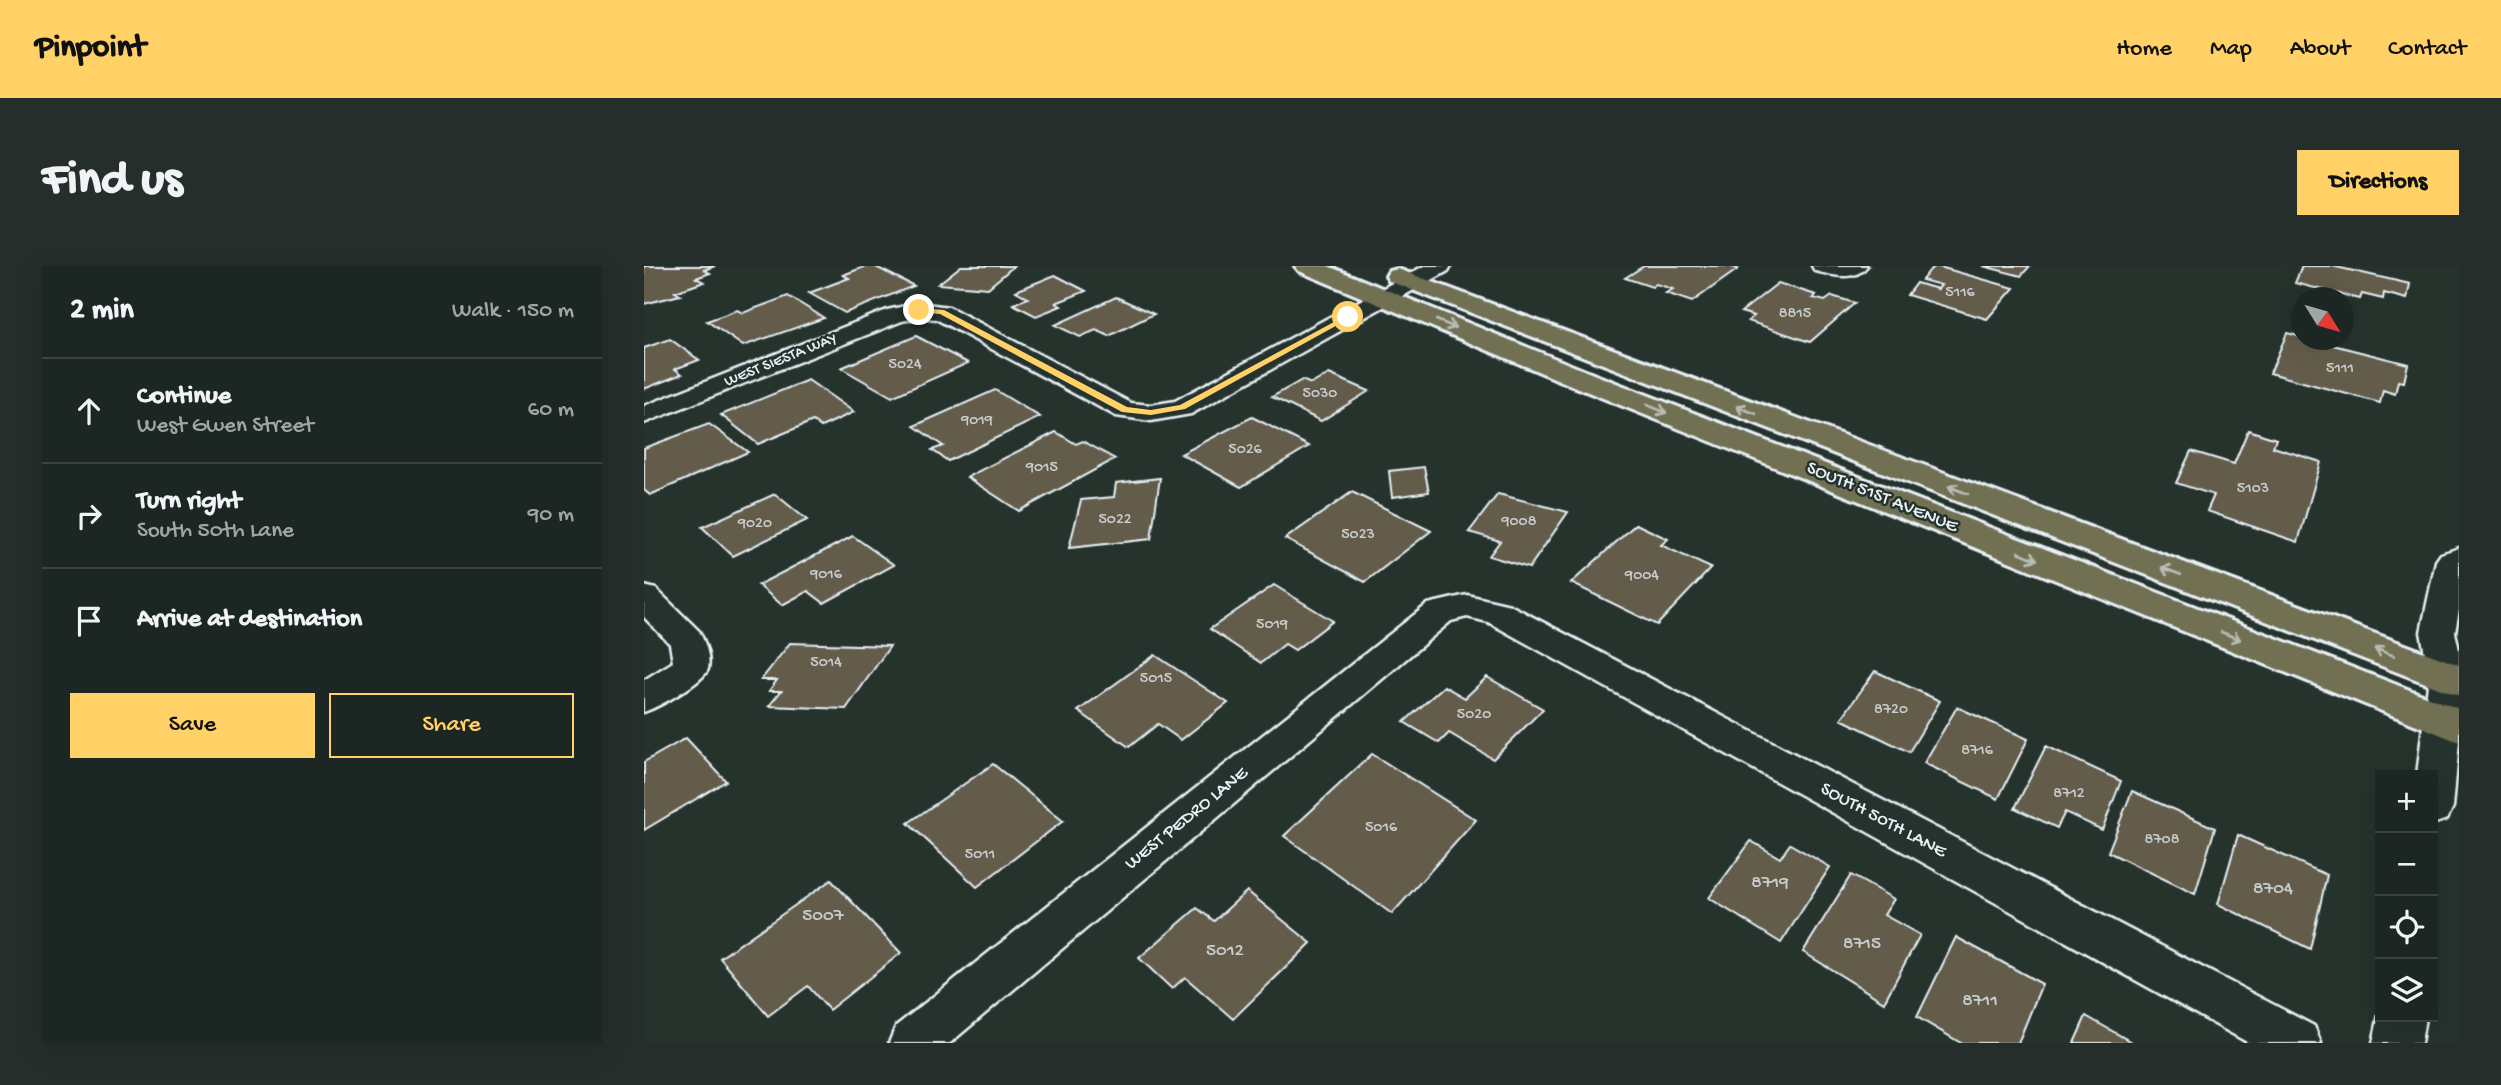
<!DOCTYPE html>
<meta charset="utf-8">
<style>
body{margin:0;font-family:"Gochi Hand",sans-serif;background:#252e2a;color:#f1f3f6}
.controls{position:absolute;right:21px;bottom:21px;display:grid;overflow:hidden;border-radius:0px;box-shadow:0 7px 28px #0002}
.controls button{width:63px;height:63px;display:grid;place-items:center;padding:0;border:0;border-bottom:2px solid #3a4340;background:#1c2622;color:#f1f3f6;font:35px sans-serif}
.compass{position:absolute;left:1647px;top:21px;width:63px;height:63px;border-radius:50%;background:#1c2622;box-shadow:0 7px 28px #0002;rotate:127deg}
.stop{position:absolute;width:21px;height:21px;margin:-16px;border:5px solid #ffd166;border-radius:50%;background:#fff}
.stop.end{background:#ffd166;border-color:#fff;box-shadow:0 2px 7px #0008}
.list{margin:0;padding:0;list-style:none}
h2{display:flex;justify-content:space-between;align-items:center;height:91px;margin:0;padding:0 28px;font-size:30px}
h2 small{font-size:23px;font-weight:400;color:#a0a5a5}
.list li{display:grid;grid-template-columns:46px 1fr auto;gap:21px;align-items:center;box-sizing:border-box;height:105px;padding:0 28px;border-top:2px solid #3a4340}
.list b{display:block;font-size:26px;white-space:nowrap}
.list p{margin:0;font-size:23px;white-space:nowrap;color:#a0a5a5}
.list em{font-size:23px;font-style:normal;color:#a0a5a5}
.actions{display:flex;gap:14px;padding:21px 28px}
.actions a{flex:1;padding:16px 0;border:2px solid #ffd166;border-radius:0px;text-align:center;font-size:24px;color:#ffd166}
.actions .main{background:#ffd166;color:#111}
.icon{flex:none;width:38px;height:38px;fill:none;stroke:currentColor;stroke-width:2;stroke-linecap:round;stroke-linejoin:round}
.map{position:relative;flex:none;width:1815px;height:777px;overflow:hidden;border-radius:0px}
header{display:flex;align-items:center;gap:42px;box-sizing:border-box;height:98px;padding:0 35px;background:#ffd166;color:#111}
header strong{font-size:33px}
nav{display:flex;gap:38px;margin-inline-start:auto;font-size:24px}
.intro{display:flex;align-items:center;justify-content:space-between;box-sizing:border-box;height:168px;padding:0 42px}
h1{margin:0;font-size:49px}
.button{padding:18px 32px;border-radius:0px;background:#ffd166;color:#111;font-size:24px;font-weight:700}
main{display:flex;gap:42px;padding:0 42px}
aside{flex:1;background:#1c2622;border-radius:0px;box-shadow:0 7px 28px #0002}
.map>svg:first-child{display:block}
.building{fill:#635c4b;stroke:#e8f1f8;stroke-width:2}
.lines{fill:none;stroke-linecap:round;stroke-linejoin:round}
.street-casing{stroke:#e8f1f8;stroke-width:5}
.primary-casing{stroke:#e8f1f8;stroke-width:6}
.street{fill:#26332d;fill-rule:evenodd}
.primary{fill:#716f52;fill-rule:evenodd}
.oneway{stroke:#b8bdb6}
.route{fill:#ffd166}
.labels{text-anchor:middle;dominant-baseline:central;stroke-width:5;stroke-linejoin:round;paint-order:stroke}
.number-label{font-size:16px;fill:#c7cccd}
.far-street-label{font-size:16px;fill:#e8f1f8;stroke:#26332d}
.street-label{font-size:19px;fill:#e8f1f8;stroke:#26332d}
.near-number-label{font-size:19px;fill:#c7cccd}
</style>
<header>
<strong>Pinpoint</strong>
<nav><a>Home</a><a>Map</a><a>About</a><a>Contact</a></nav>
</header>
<div class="intro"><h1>Find us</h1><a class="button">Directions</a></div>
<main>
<aside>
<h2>2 min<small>Walk · 150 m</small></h2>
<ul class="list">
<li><svg class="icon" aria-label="ahead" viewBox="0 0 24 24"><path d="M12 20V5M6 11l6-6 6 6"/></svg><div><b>Continue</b><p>West Gwen Street</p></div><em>60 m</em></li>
<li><svg class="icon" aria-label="right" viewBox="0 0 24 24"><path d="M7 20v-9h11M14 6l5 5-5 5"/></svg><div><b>Turn right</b><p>South 50th Lane</p></div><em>90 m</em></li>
<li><svg class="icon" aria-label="arrive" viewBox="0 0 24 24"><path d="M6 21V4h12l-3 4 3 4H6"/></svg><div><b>Arrive at destination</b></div></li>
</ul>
<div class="actions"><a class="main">Save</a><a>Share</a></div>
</aside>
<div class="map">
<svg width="1815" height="777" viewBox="0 0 1815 777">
<rect width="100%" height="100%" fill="#26332d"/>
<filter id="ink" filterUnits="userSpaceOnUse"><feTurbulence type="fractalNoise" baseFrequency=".0143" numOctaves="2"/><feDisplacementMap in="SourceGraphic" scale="14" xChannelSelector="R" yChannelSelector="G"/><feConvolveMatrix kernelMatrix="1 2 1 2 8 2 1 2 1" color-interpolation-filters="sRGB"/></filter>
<g filter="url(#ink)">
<g class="building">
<polygon points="0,0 71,0 60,4 66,7 52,12 60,16 31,26 36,29 0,38"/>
<polygon points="223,0 230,0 270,20 201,47 165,27 205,12 199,9"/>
<polygon points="317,0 370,0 344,22 294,18"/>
<polygon points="1000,0 1086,0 1094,3 1048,36 1022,27 1029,23 1012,18 1008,21 981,12"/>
<polygon points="1292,0 1370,22 1343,53 1263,29 1272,17 1294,23 1297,19 1278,14 1286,4"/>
<polygon points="1339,0 1386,0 1377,10"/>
<polygon points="1658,0 1688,0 1766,18 1763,33 1740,27 1739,33 1718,28 1716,33 1651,17"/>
<polygon points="411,9 442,25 412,37 417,40 392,50 369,38 384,32 372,25"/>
<polygon points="1134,17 1172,29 1169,32 1181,35 1188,30 1211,37 1166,76 1104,55 1110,50 1097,46"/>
<polygon points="144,30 180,52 99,80 63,55 93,44 99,47"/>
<polygon points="472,31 510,48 465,70 452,64 436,71 411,59"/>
<polygon points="1643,67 1658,71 1658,74 1669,74 1764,98 1760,116 1754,115 1751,128 1739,124 1736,137 1626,107"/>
<polygon points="272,70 324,97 248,131 197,102"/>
<polygon points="26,73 55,94 31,103 38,108 0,123 0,82"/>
<polygon points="685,108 725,125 677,155 628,131 658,114 667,118"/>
<polygon points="164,114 210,146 177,161 169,155 114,178 77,149"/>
<polygon points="351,124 396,151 304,195 288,184 299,180 270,160"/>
<polygon points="608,151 665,180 597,221 537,188"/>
<polygon points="65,158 104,186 6,229 0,224 0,182"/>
<polygon points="1604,164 1632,173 1629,181 1677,196 1654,276 1563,245 1570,229 1532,217 1547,185 1590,198"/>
<polygon points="412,166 432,178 439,175 471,193 375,245 323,211"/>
<polygon points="780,201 785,226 748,231 745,205"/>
<polygon points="516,212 507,273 425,282 437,234 470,231 472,217"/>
<polygon points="708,226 787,265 721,316 641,273"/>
<polygon points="131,228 163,254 89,290 58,261"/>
<polygon points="854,228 924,246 885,302 845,290 856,275 825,266"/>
<polygon points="992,258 1024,273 1017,279 1067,302 1013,359 927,317"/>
<polygon points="209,270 250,299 180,337 164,325 138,339 114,319"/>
<polygon points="630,319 689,355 651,384 641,378 617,397 566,363"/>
<polygon points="146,377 246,380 202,443 125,440 137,425 125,425 133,414 117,414"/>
<polygon points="511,389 584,437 537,474 514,458 485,481 434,445"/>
<polygon points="1231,405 1296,435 1265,486 1197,453"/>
<polygon points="843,411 899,443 849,493 805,467 795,477 760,456 800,420 821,432"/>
<polygon points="1313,441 1384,473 1354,533 1280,497"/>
<polygon points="42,472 82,515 0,564 0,496"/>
<polygon points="1402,480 1477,515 1458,564 1421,546 1413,562 1371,542"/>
<polygon points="728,488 832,554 748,648 640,570"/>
<polygon points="349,498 419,555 333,621 264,557"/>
<polygon points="1488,525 1571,562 1551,628 1464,586"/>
<polygon points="1594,569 1683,609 1666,683 1574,638"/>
<polygon points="1107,575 1136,592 1146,578 1186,601 1137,677 1065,632"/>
<polygon points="1207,609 1250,633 1240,649 1276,669 1240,736 1159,686"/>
<polygon points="187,614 257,687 185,744 164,720 124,750 76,692"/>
<polygon points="603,625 667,677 589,753 541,711 528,723 495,692 553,642 570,655"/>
<polygon points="1312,671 1398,718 1374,777 1317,777 1273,751"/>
<polygon points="1442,750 1489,777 1430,777"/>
</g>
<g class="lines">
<g class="street-casing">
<g id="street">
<polygon points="780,0 807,0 804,5 547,148 507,155 472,150 292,53 275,51 258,55 0,157 0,140 243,44 275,37 305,41 487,137 507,139 531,135"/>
<path d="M1168 0H1223C1211 16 1188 9 1171 5Z"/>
<polygon points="1815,282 1815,344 1811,366 1815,384 1815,475 1809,541 1803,553 1789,558 1789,509 1773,509 1785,410 1777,366 1792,295 1797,288"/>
<path d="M0 320 12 323 55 365C60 374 67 392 64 403 60 416 14 441 0 446V414L29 396 26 378 0 351Z"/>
<polygon points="823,329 866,339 1670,760 1677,777 1605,777 844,356 823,351 807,355 306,777 245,777 252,760 784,338"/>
<polygon points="1736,744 1736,751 1781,751 1777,777 1729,777"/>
</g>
</g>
<g class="primary-casing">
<g id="primary">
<polygon points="651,0 684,0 949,108 1815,443 1815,476 929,120 655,5"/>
<polygon points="754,3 1815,399 1815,430 745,15 742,10 745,5"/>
</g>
</g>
<use href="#street" class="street"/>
<use href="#primary" class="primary"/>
</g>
<defs><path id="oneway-shaft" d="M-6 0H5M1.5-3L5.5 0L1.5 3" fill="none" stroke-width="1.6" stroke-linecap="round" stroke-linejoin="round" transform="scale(1.75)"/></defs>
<g class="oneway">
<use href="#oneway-shaft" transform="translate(802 58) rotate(22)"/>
<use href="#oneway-shaft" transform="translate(1013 143) rotate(22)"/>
<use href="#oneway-shaft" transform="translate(1102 144) rotate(-159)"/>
<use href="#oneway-shaft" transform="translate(1314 224) rotate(-159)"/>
<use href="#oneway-shaft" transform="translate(1384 290) rotate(22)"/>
<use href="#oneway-shaft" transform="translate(1527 305) rotate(-159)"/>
<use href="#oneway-shaft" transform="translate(1587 370) rotate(22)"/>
<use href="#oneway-shaft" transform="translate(1740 386) rotate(-159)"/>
</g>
</g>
<polygon class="route" points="275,42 300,44 483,141 507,144 536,139 701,50 708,51 541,143 507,149 478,146 296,48 272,46"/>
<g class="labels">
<g class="number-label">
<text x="1316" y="27">5116</text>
<text x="1151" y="48">8815</text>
<text x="261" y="99">5024</text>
<text x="1696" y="103">5111</text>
<text x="676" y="128">5030</text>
<text x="333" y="155">9019</text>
<text x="601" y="184">5026</text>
<text x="398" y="202">9015</text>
<text x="1609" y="223">5103</text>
<text x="471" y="254">5022</text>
<text x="875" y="256">9008</text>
<text x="111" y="258">9020</text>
<text x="714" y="269">5023</text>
<text x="182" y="309">9016</text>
<text x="998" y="310">9004</text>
<text x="628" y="359">5019</text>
<text x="182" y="397">5014</text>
<text x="512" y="413">5015</text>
<text x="1247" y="444">8720</text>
<text x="830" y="449">5020</text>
<text x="1333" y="485">8716</text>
<text x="1425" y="528">8712</text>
<text x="737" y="562">5016</text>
<text x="1518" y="574">8708</text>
<text x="336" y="589">5011</text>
</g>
<g class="far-street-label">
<text transform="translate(137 95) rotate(-22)">WEST SIESTA WAY</text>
</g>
<g class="street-label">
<text transform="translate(1238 232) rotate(22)">SOUTH 51ST AVENUE</text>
<text transform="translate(543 553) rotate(-39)">WEST PEDRO LANE</text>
<text transform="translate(1239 555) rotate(28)">SOUTH 50TH LANE</text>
</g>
<g class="near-number-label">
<text x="1126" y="617">8719</text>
<text x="1629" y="623">8704</text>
<text x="179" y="650">5007</text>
<text x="1218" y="678">8715</text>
<text x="581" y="685">5012</text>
<text x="1336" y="735">8711</text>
</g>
</g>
</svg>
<div class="controls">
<button>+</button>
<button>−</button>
<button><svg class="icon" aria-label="locate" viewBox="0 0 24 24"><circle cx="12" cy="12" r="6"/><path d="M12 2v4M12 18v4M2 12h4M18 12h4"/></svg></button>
<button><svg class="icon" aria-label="layers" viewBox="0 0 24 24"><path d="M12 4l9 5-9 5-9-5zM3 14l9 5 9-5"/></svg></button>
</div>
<svg class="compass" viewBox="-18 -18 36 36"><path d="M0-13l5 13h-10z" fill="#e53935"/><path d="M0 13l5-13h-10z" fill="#a0a5a5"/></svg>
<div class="stop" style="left:704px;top:51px"></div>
<div class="stop end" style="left:275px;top:44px"></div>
</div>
</main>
